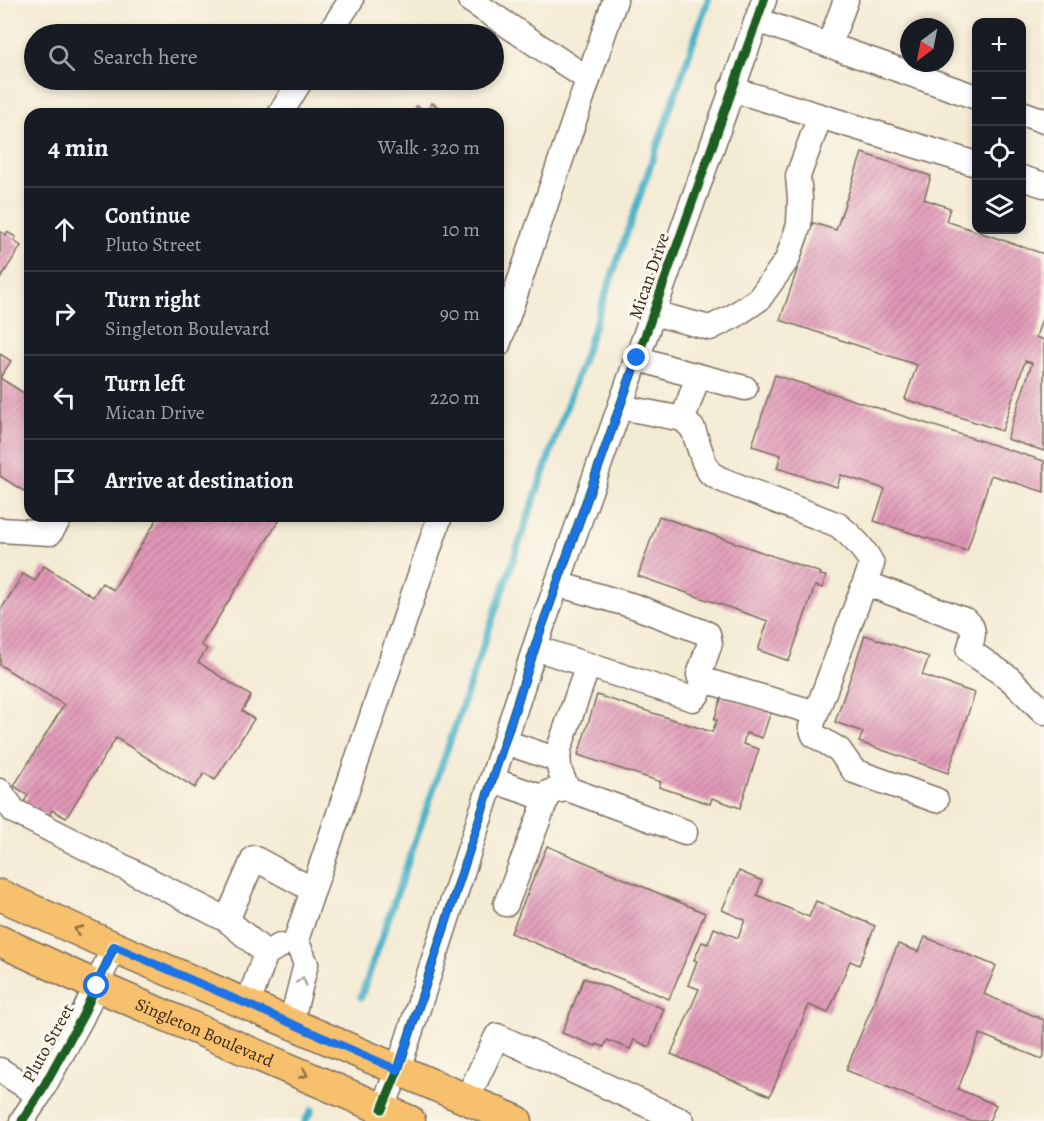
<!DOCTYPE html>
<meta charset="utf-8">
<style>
body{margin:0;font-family:Alegreya,serif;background:#20242c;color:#f1f3f6}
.controls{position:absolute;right:18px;top:18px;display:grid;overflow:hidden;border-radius:12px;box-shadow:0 3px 9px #0003}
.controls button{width:54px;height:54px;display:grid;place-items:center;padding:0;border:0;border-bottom:2px solid #363941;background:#171b24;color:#f1f3f6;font:30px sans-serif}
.compass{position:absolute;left:900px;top:18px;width:54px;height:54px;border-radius:50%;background:#171b24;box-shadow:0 3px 9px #0003;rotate:212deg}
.stop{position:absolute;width:18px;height:18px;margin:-14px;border:4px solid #1a73e8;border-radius:50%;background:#fff}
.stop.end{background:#1a73e8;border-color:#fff;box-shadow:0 2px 6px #0008}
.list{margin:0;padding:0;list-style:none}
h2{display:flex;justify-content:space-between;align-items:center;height:78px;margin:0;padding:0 24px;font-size:26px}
h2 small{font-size:20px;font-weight:400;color:#9ea1a6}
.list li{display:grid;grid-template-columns:39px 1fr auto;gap:18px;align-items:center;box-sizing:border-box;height:84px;padding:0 24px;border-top:2px solid #363941}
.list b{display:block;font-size:22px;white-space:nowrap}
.list p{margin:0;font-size:20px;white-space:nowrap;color:#9ea1a6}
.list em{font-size:20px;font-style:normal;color:#9ea1a6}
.icon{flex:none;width:33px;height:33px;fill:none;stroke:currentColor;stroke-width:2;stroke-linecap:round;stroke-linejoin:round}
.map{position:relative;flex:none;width:1044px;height:1121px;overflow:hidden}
.search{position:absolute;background:#171b24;box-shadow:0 3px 9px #0003;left:24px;top:24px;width:480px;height:66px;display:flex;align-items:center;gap:15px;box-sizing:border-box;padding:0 21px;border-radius:33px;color:#9ea1a6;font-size:22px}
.panel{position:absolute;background:#171b24;box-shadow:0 3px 9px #0003;left:24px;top:108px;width:480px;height:414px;border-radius:18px}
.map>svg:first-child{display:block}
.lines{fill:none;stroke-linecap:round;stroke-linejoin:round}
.stream{stroke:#47b1c6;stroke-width:7}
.building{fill:url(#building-hatch)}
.minor-casing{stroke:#7c6e5e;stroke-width:27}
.major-casing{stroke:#7c6e5e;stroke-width:33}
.minor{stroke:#fff;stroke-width:24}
.major{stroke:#f7c06c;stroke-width:30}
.cycleway-casing{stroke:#fbf7ec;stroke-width:13}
.cycleway{stroke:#1b5e20;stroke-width:9}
.oneway{stroke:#906e41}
.oneway2{stroke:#a79f9a}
.route{stroke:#1a73e8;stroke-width:8}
.labels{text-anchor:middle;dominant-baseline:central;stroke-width:6;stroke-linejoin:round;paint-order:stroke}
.street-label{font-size:18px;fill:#3b2a1e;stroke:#fbf7ec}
</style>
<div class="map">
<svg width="1044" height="1121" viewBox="0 0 1044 1121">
<defs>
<pattern id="building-hatch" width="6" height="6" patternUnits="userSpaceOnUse" patternTransform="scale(1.5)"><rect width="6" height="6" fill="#e098b7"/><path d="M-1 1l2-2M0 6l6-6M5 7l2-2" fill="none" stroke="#b77c94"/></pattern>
</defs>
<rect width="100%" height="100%" fill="#fbf7ec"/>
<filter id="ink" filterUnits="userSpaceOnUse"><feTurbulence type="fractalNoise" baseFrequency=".0167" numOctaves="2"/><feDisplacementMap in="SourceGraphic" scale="12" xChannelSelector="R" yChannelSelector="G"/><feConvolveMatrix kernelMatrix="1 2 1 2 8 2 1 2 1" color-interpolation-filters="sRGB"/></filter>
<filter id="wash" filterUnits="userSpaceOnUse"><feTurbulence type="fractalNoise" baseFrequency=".008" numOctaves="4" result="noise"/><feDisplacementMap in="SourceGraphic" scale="24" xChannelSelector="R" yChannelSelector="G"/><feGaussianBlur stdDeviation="1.35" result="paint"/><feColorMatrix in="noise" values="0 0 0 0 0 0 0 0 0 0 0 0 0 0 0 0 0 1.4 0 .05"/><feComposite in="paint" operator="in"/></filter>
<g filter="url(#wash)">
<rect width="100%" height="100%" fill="#f4ebd4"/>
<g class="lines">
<g class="stream">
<polyline points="361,997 708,0"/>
<polyline points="305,1121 312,1110"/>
</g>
</g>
<g id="blocks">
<g class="building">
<polygon points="432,103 449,114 412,114 417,106 426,112"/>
<polygon points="862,153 931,176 924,199 950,208 946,221 1044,254 1044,313 1036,337 1044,340 1044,451 1007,439 1032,363 1025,361 1002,431 905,399 917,365 780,320 813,223 836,230"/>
<polygon points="0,231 6,235 7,232 16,237 14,241 21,246 0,279"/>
<polygon points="0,354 11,361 0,378 30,397 30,495 0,476"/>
<polygon points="775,375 1044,461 1044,492 991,475 967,551 874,521 885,489 841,475 837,487 777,468 781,455 752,446"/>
<polygon points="159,516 282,516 201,645 207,649 198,662 251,696 242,711 254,719 215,780 204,773 195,788 116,738 66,818 52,810 48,817 24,802 28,795 14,786 64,705 0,665 0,611 23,574 35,581 44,566 93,597 102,583 113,590"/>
<polygon points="659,516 821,573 820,575 826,576 822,588 815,586 789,661 758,650 768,621 638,576"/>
<polygon points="865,635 929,657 922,675 975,693 948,773 859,742 863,732 835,722"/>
<polygon points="597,695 712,732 717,720 714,720 722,696 771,712 762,738 746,733 743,744 759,749 740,808 712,798 710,804 659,787 661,782 578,755"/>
<polygon points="547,846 705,913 669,999 511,933"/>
<polygon points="739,871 762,881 757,895 809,917 816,901 875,926 859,965 850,961 828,1013 809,1005 770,1096 671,1054 699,989 688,985 697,961 694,960 702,942 708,944 714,928 738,938 745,920 722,910"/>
<polygon points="925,937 996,966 984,994 1044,1020 1044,1056 1042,1059 980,1034 958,1089 996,1105 989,1121 970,1121 846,1070 898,944 919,952"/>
<polygon points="584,978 664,1009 649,1047 634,1040 630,1049 607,1040 604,1047 597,1044 596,1046 562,1033"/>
</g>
</g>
</g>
<g filter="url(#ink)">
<use href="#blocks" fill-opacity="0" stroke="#7c6e5e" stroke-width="1.5"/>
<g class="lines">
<g class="minor-casing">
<g id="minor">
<polyline points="470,0 588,79"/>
<polyline points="757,20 976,97"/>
<polyline points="329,34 351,0"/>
<polyline points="829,45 846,0"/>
<polyline points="1022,113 1044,121"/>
<polyline points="280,114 301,80"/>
<polyline points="820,116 976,164"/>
<polyline points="1022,178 1044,185"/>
<polyline points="653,313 710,328 734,316 759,299 787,260 799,225 800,198 798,176 820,116 731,89"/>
<polyline points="498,345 615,0"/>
<polyline points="637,358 679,371 745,388"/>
<path d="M620 407 683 419 693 429 704 462 710 473 720 479 838 525C852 536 864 548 872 564L811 727 814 735 839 750 854 771 936 800"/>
<polyline points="683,419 698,376"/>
<polyline points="0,530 50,533 61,516"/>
<path d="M865 583 967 621C977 630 972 639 969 651L1009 678 1044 712"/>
<polyline points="557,584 634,606 708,634 710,643 699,675 702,684"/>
<path d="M535 648 693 699C700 694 700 686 707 681L816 713"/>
<path d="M588 665 559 749C557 767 560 774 568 789L685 832"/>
<polyline points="505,742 558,760"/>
<polyline points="492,780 547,799"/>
<polyline points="0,791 14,811 227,920 266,953"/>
<polyline points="506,904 549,792 568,789"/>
<polyline points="227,920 254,858 313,890"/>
<polyline points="248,1004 266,953 280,946"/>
<polyline points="291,1023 306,964 296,940 440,516"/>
<polyline points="0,1070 39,1095"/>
<polyline points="467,1099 497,1036 682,1121"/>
<polyline points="382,1109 398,1070 539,635 764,0"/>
<polyline points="22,1121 39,1095 82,1017 114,947"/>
</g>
</g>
<g class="major-casing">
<g id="major">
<polyline points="0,895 114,947 517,1121"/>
<path id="s1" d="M0 941 97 986 410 1121"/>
</g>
</g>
<use href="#minor" class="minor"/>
<use href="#major" class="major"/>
<g class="cycleway-casing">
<g id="cycleway">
<polyline points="382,1109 398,1070 539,635 764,0"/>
<polyline points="22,1121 39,1095 82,1017 114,947"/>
</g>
</g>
<use href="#cycleway" class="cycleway"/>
</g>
<defs><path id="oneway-chevron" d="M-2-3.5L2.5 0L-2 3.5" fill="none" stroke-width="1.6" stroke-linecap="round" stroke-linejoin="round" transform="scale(1.5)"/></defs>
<g class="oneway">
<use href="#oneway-chevron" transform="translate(78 930) rotate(-155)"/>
<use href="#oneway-chevron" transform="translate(304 1074) rotate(23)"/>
</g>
<use class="oneway2" href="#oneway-chevron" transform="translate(302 981) rotate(-76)"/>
</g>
<g class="lines" filter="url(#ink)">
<polyline class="route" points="97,986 114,946 398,1070 539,635 637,358"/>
</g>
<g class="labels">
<g class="street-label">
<text transform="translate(649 276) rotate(-71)">Mican Drive</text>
<text stroke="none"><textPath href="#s1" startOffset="224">Singleton Boulevard</textPath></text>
<text transform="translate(48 1043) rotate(-61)">Pluto Street</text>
</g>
</g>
</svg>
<div class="controls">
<button>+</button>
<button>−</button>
<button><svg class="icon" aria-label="locate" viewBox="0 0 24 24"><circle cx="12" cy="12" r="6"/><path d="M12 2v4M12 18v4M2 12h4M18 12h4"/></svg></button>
<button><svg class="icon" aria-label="layers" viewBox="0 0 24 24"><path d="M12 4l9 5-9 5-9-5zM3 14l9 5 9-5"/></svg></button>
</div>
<svg class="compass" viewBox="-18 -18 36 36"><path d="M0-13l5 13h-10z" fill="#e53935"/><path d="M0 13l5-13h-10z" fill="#9ea1a6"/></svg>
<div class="stop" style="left:97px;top:986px"></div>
<div class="stop end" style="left:637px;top:358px"></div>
<div class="search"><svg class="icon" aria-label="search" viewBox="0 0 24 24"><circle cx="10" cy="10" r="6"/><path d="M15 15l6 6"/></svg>Search here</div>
<section class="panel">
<h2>4 min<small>Walk · 320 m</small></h2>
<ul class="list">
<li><svg class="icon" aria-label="ahead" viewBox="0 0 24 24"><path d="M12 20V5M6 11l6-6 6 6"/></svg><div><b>Continue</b><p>Pluto Street</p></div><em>10 m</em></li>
<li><svg class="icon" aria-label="right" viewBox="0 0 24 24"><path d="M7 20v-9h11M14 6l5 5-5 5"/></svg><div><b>Turn right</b><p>Singleton Boulevard</p></div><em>90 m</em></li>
<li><svg class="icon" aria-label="left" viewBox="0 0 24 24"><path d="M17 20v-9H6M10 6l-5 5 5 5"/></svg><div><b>Turn left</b><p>Mican Drive</p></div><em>220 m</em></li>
<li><svg class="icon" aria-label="arrive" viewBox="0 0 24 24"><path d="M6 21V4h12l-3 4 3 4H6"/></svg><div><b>Arrive at destination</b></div></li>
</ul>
</section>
</div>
